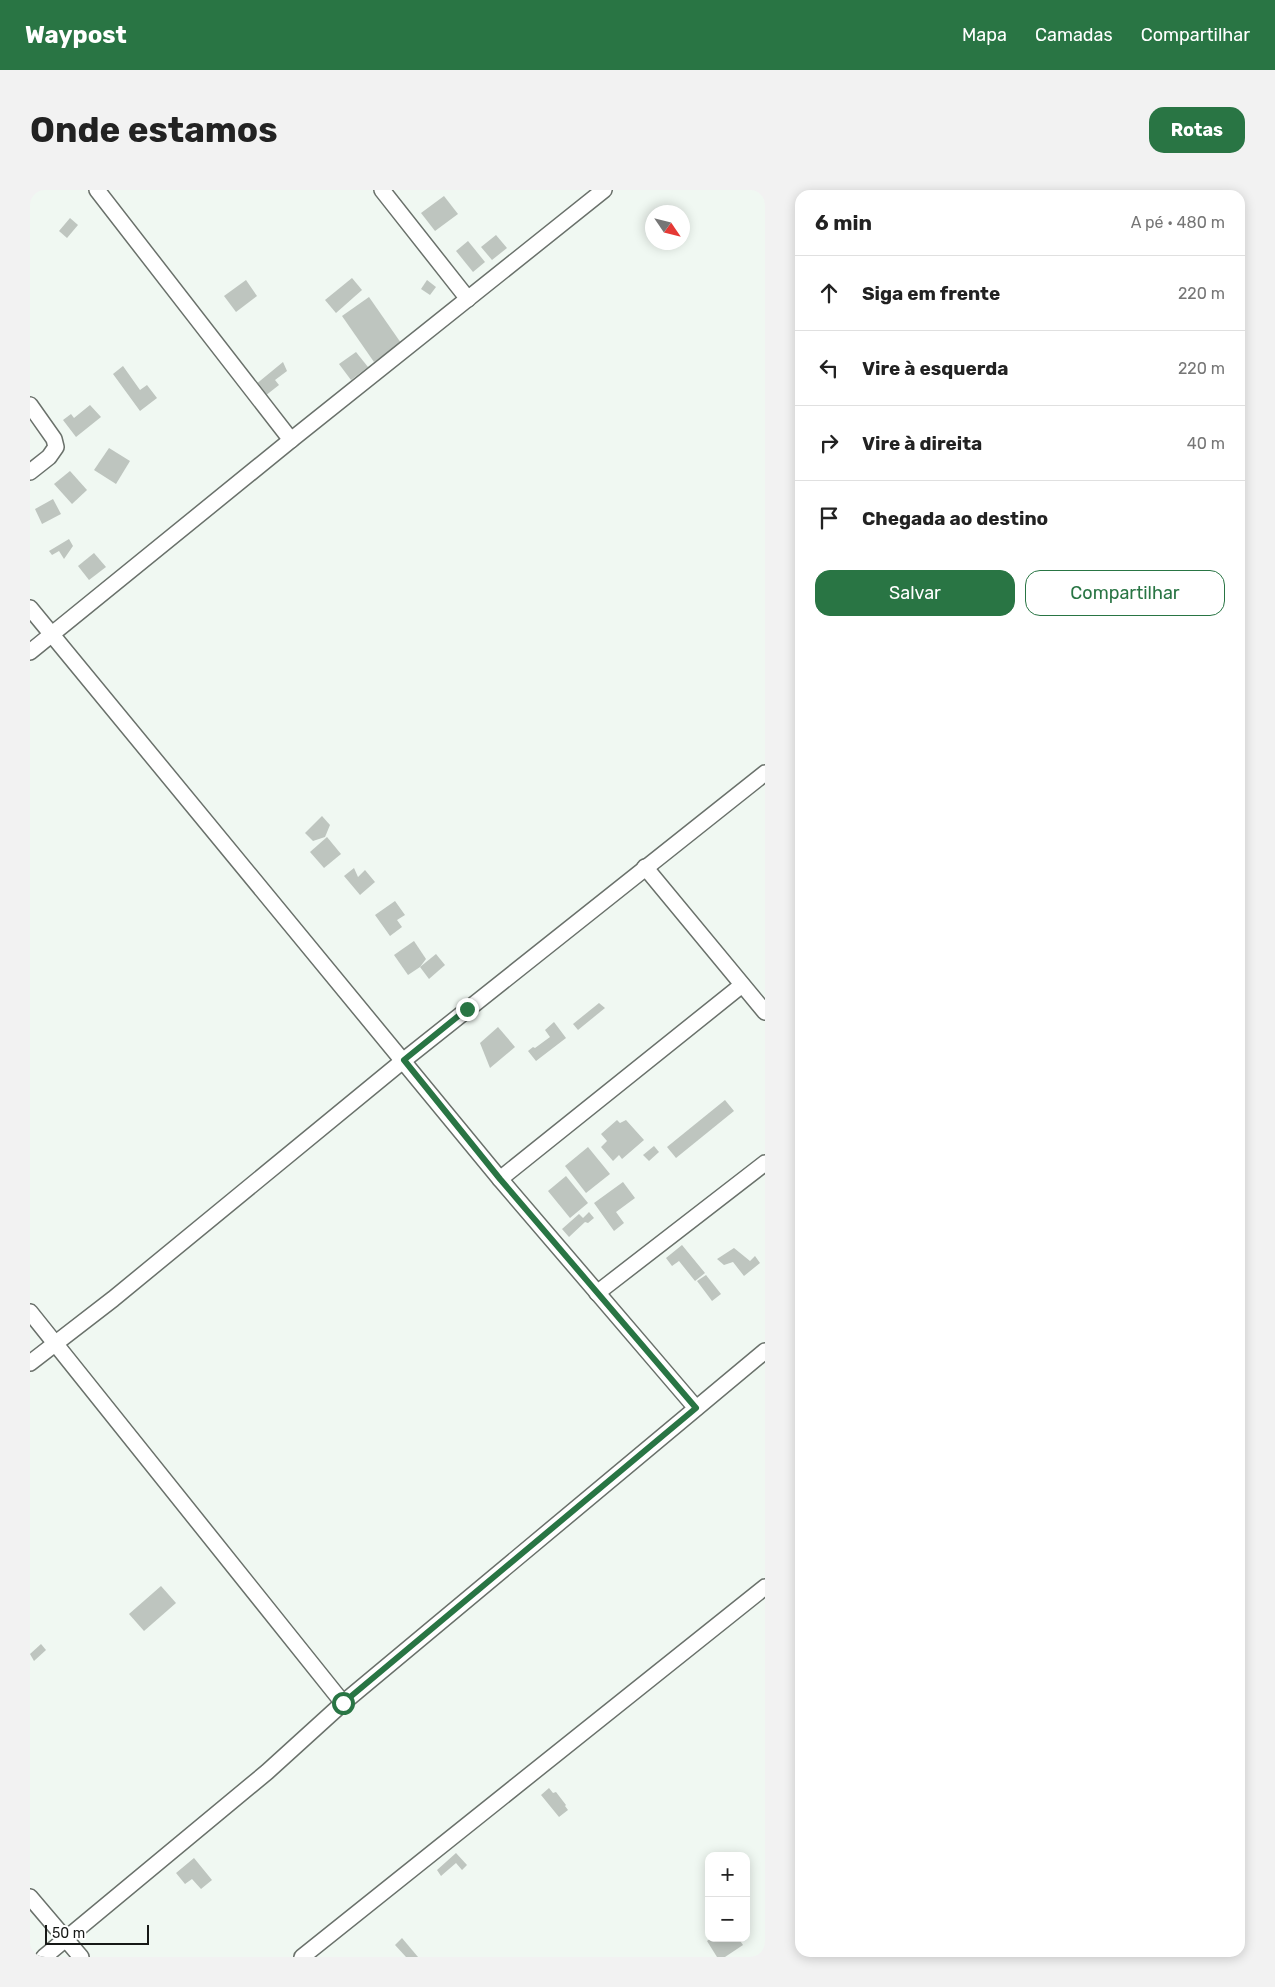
<!DOCTYPE html>
<html lang="pt">
<meta charset="utf-8">
<style>
body{margin:0;font-family:Rubik,sans-serif;background:#f2f2f2;color:#222}
.controls{position:absolute;right:15px;bottom:15px;display:grid;overflow:hidden;border-radius:10px;box-shadow:0 2px 12px #0003}
.controls button{width:45px;height:45px;display:grid;place-items:center;padding:0;border:0;border-bottom:1px solid #e0e0e0;background:#fff;color:#222;font:25px sans-serif}
.compass{position:absolute;left:615px;top:15px;width:45px;height:45px;border-radius:50%;background:#fff;box-shadow:0 2px 12px #0003;rotate:125deg}
.scale{position:absolute;left:15px;bottom:12px;width:104px;box-sizing:border-box;padding-left:5px;border:2px solid #161816;border-top:0;font-size:14px;line-height:18px;white-space:nowrap;color:#161816;-webkit-text-stroke:4px #fff;paint-order:stroke}
.stop{position:absolute;width:15px;height:15px;margin:-11px;border:4px solid #297544;border-radius:50%;background:#fff}
.stop.end{background:#297544;border-color:#fff;box-shadow:0 1px 5px #0008}
.list{margin:0;padding:0;list-style:none}
h2{display:flex;justify-content:space-between;align-items:center;height:65px;margin:0;padding:0 20px;font-size:21px}
h2 small{font-size:16px;font-weight:400;color:#767676}
.list li{display:grid;grid-template-columns:32px 1fr auto;gap:15px;align-items:center;box-sizing:border-box;height:75px;padding:0 20px;border-top:1px solid #e0e0e0}
.list b{display:block;font-size:19px;white-space:nowrap}
.list em{font-size:16px;font-style:normal;color:#767676}
.actions{display:flex;gap:10px;padding:15px 20px}
.actions a{flex:1;padding:11px 0;border:1px solid #297544;border-radius:15px;text-align:center;font-size:18px;color:#297544}
.actions .main{background:#297544;color:#fff}
.icon{flex:none;width:28px;height:28px;fill:none;stroke:currentColor;stroke-width:2;stroke-linecap:round;stroke-linejoin:round}
.map{position:relative;flex:none;width:735px;height:1767px;overflow:hidden;border-radius:15px}
header{display:flex;align-items:center;gap:30px;box-sizing:border-box;height:70px;padding:0 25px;background:#297544;color:#fff}
header strong{font-size:24px}
nav{display:flex;gap:28px;margin-inline-start:auto;font-size:18px}
.intro{display:flex;align-items:center;justify-content:space-between;box-sizing:border-box;height:120px;padding:0 30px}
h1{margin:0;font-size:35px}
.button{padding:12px 22px;border-radius:15px;background:#297544;color:#fff;font-size:18px;font-weight:700}
main{display:flex;gap:30px;padding:0 30px}
aside{flex:1;background:#fff;border-radius:15px;box-shadow:0 2px 12px #0003}
.map>svg:first-child{display:block}
.building{fill:#bec5bf}
.lines{fill:none;stroke-linecap:round;stroke-linejoin:round}
.street-casing{stroke:#6a716b;stroke-width:18}
.street{stroke:#fff;stroke-width:15}
.route{stroke:#297544;stroke-width:6}
</style>
<header>
<strong>Waypost</strong>
<nav><a>Mapa</a><a>Camadas</a><a>Compartilhar</a></nav>
</header>
<div class="intro"><h1>Onde estamos</h1><a class="button">Rotas</a></div>
<main>
<div class="map">
<svg width="735" height="1767" viewBox="0 0 735 1767">
<rect width="100%" height="100%" fill="#f0f8f2"/>
<g class="building">
<polygon points="414,6 428,24 405,41 391,23"/>
<polygon points="40,28 48,35 37,48 29,41"/>
<polygon points="466,45 477,58 462,70 451,57"/>
<polygon points="438,51 455,72 443,82 426,61"/>
<polygon points="322,88 332,100 306,123 295,110"/>
<polygon points="216,90 227,106 206,122 194,106"/>
<polygon points="397,90 406,97 400,105 391,99"/>
<polygon points="339,107 371,153 344,172 312,126"/>
<polygon points="326,162 338,177 321,190 309,174"/>
<polygon points="253,172 257,181 245,190 249,195 235,206 225,195"/>
<polygon points="93,176 110,200 117,195 127,208 110,221 83,184"/>
<polygon points="60,215 71,227 46,247 33,230 41,224 44,228"/>
<polygon points="79,258 100,271 86,294 64,280"/>
<polygon points="40,281 57,300 42,314 24,294"/>
<polygon points="23,309 31,324 12,334 5,319"/>
<polygon points="39,349 43,356 34,369 29,361 22,365 19,361"/>
<polygon points="64,363 76,377 59,390 48,376"/>
<polygon points="292,626 300,635 295,647 283,651 275,643"/>
<polygon points="297,647 311,664 294,678 280,662"/>
<polygon points="324,678 328,687 335,680 345,692 330,705 314,686"/>
<polygon points="365,711 375,725 367,730 372,737 360,746 345,725"/>
<polygon points="384,751 396,769 390,777 378,785 364,765"/>
<polygon points="406,764 415,775 399,789 390,777"/>
<polygon points="569,813 575,818 548,840 543,834"/>
<polygon points="524,832 536,848 506,871 498,861 503,857 505,858 520,847 515,840"/>
<polygon points="468,837 485,857 460,878 450,853"/>
<polygon points="695,910 704,921 646,968 637,957"/>
<polygon points="587,930 590,933 596,930 614,950 592,969 589,965 583,971 571,957 577,951 571,944"/>
<polygon points="624,956 629,962 619,971 613,965"/>
<polygon points="558,957 580,984 556,1003 535,976"/>
<polygon points="536,986 558,1013 540,1028 518,1001"/>
<polygon points="593,992 605,1008 586,1022 594,1033 584,1041 564,1013"/>
<polygon points="559,1022 564,1028 558,1033 555,1032 539,1047 532,1039 549,1024 553,1028"/>
<polygon points="652,1055 675,1083 665,1091 649,1071 642,1076 636,1068"/>
<polygon points="704,1058 720,1071 725,1066 730,1073 714,1086 703,1072 694,1075 687,1069"/>
<polygon points="676,1085 691,1104 682,1111 667,1091"/>
<polygon points="131,1396 146,1413 114,1441 99,1424"/>
<polygon points="11,1454 16,1460 4,1471 0,1464"/>
<polygon points="519,1598 523,1603 526,1602 536,1615 535,1616 538,1620 529,1627 511,1605"/>
<polygon points="426,1663 437,1675 432,1680 426,1673 411,1686 407,1680"/>
<polygon points="164,1668 182,1690 171,1699 162,1689 155,1694 146,1683"/>
<polygon points="372,1748 388,1767 376,1767 365,1755"/>
<polygon points="681,1748 708,1748 713,1755 695,1767 687,1767 677,1751"/>
</g>
<g class="lines">
<g class="street-casing">
<g id="street">
<polyline points="67,0 261,250"/>
<polyline points="352,0 438,109"/>
<polyline points="0,215 24,249 26,257 19,267 0,282"/>
<polyline points="0,418 470,989 666,1218"/>
<polyline points="0,462 261,250 574,0"/>
<polyline points="615,677 735,822"/>
<polyline points="470,989 712,795"/>
<polyline points="567,1103 735,973"/>
<polyline points="0,1122 313,1513"/>
<polyline points="0,1173 83,1109 374,870 735,583"/>
<polyline points="0,1707 51,1767"/>
<polyline points="14,1767 237,1582 313,1513 735,1161"/>
<polyline points="272,1767 735,1397"/>
</g>
</g>
<use href="#street" class="street"/>
</g>
<g class="lines">
<polyline class="route" points="313,1513 666,1218 470,989 374,870 437,819"/>
</g>
</svg>
<div class="controls">
<button>+</button>
<button>−</button>
</div>
<svg class="compass" viewBox="-18 -18 36 36"><path d="M0-13l5 13h-10z" fill="#e53935"/><path d="M0 13l5-13h-10z" fill="#767676"/></svg>
<div class="scale">50 m</div>
<div class="stop" style="left:313px;top:1513px"></div>
<div class="stop end" style="left:437px;top:819px"></div>
</div>
<aside>
<h2>6 min<small>A pé · 480 m</small></h2>
<ul class="list">
<li><svg class="icon" aria-label="ahead" viewBox="0 0 24 24"><path d="M12 20V5M6 11l6-6 6 6"/></svg><div><b>Siga em frente</b></div><em>220 m</em></li>
<li><svg class="icon" aria-label="left" viewBox="0 0 24 24"><path d="M17 20v-9H6M10 6l-5 5 5 5"/></svg><div><b>Vire à esquerda</b></div><em>220 m</em></li>
<li><svg class="icon" aria-label="right" viewBox="0 0 24 24"><path d="M7 20v-9h11M14 6l5 5-5 5"/></svg><div><b>Vire à direita</b></div><em>40 m</em></li>
<li><svg class="icon" aria-label="arrive" viewBox="0 0 24 24"><path d="M6 21V4h12l-3 4 3 4H6"/></svg><div><b>Chegada ao destino</b></div></li>
</ul>
<div class="actions"><a class="main">Salvar</a><a>Compartilhar</a></div>
</aside>
</main>
